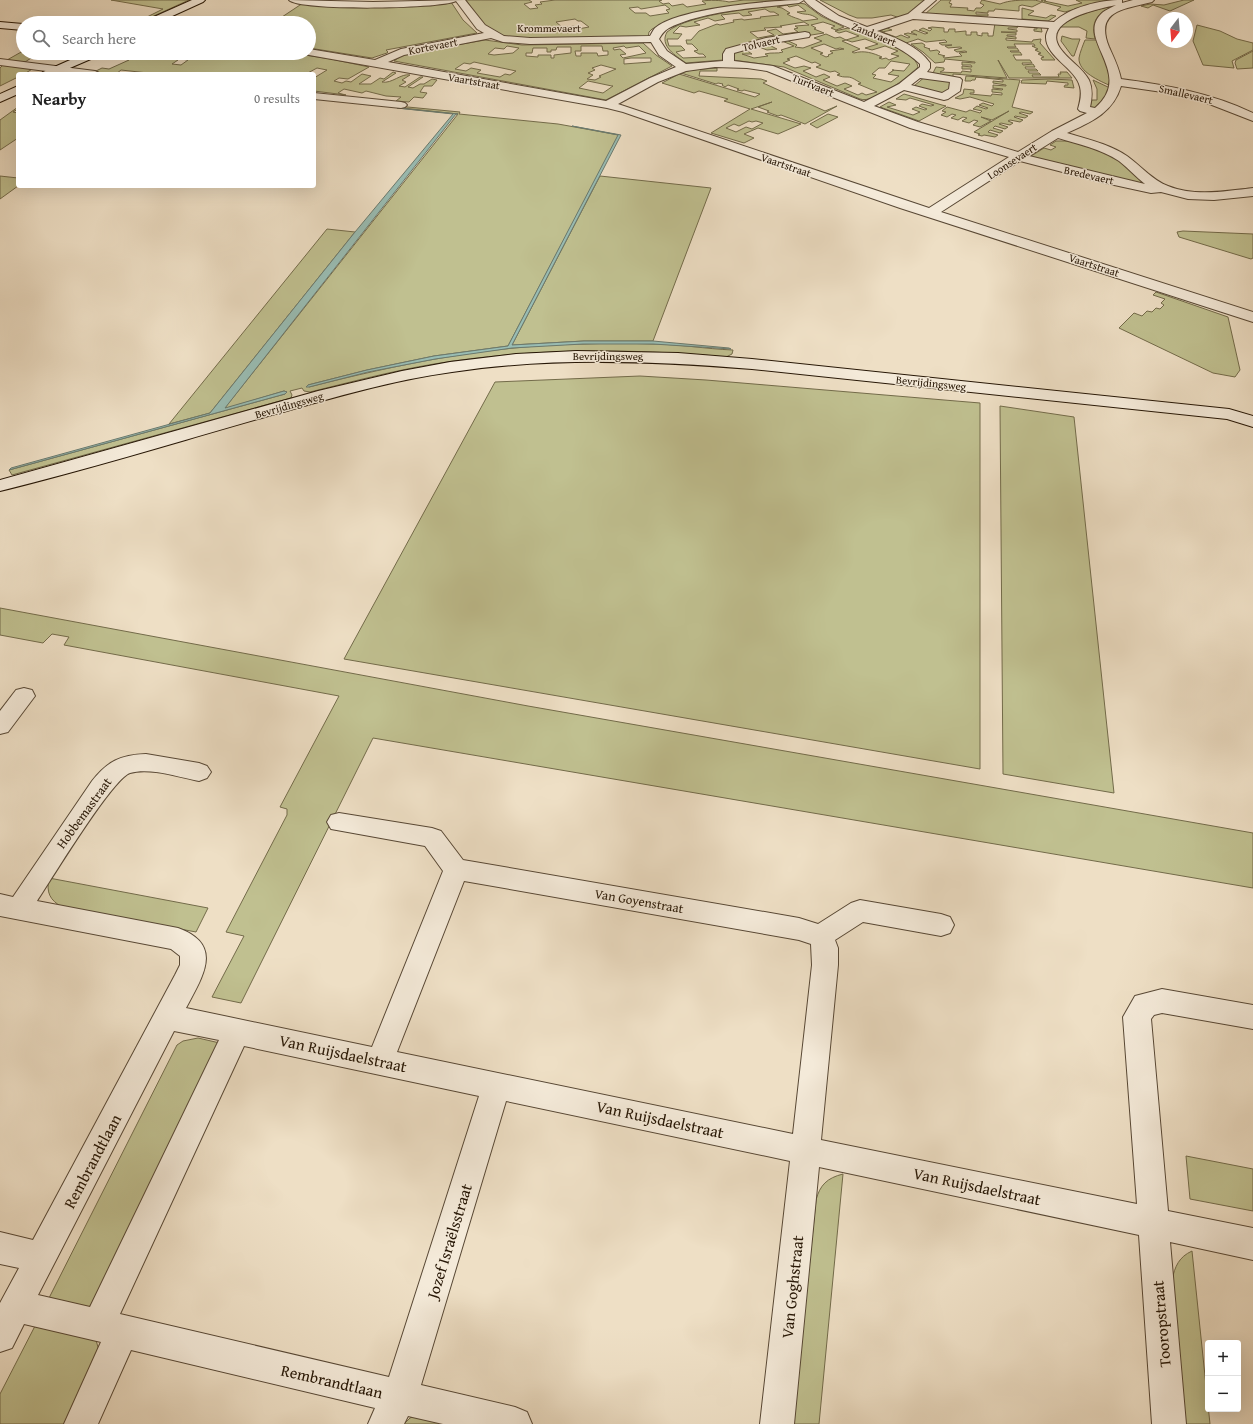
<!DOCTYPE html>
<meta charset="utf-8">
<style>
body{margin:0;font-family:"Gentium Book Plus",serif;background:#f2f2f2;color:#222}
.controls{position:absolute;right:12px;bottom:12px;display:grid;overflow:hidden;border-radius:4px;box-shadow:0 4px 16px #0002}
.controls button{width:36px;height:36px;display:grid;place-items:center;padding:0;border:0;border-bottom:1px solid #e0e0e0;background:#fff;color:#222;font:20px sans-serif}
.compass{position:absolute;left:1157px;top:12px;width:36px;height:36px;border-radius:50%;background:#fff;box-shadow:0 4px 16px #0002;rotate:196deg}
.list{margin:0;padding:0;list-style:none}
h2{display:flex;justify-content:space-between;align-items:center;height:52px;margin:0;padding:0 16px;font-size:17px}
h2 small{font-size:13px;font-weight:400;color:#767676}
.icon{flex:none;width:22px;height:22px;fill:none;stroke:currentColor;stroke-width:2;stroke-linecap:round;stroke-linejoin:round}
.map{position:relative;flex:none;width:1253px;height:1424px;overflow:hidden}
.search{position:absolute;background:#fff;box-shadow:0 4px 16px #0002;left:16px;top:16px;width:300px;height:44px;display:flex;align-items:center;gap:10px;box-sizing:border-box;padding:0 14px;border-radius:22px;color:#767676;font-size:15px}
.panel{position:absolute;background:#fff;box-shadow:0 4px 16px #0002;left:16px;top:72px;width:300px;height:116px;border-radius:4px}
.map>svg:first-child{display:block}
.green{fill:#c0c090;stroke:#736b4a;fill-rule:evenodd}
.water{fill:#99bdb4;stroke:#6b7a6e}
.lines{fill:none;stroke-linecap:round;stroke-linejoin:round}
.street-casing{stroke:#584835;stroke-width:2}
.secondary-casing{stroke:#261605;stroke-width:2}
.street{fill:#f4ead9;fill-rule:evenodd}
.secondary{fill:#f4ead9;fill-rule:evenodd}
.labels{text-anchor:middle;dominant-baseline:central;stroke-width:3;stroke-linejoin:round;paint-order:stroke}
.far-street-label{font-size:11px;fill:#261605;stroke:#f4ead9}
.street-label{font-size:13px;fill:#261605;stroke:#f4ead9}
.near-street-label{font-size:16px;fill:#261605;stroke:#f4ead9}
</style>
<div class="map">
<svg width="1253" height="1424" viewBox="0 0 1253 1424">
<rect width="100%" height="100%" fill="#eedfc5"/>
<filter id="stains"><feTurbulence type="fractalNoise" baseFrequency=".005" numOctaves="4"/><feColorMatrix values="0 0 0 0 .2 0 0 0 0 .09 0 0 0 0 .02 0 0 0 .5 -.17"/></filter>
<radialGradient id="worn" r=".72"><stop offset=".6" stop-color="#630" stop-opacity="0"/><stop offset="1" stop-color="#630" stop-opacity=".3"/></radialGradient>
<g class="green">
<polygon points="111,0 189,0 145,20 135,23 163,9"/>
<path d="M466 0H529L532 2 524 4 530 9 538 8 535 5 542 4 540 2 555 0H662L659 1 663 4 669 3 672 6 683 4 687 7 706 4 702 1C709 0 721 0 729 2L744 0H785L678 17 652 29 649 32 648 37C620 38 512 45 494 33 483 25 474 12 466 0ZM665 5 670 9 666 10 669 13 650 16 646 13H635L629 8 638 7 641 9ZM575 19 578 21H581L589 27 578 29 574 26 563 28 556 22Z"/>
<polygon points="820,0 927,0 908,15 900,18 891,15 872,18 857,18 849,15"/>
<path d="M941 0H951L949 3 952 4 950 7 968 8 967 10 974 11 976 8H981L984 5 980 3 982 0 1000 4C1009 0 1022 0 1033 0 1037 0 1039 2 1043 1L1041 0H1046L1044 1 1068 6 1082 3 1076 0H1107L1065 12 1057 10 1061 7 1042 2 1032 7 1022 5 1019 6V11L995 9 994 11H988V13L976 12V14H988V16L925 14Z"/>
<polygon points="1184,0 1194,0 1170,11 1153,5 1148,8 1141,6 1150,4 1164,5"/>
<polygon points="451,2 463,20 477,33 386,50 388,52 387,53 372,58 309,48 309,23 273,23 303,3 402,7"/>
<path d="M799 3 805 4 821 16 844 27 836 30 831 28 835 26 823 22 811 25 816 28 814 29 824 33 735 47 724 51 723 60 686 63C676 56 659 46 667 32 689 13 768 7 799 3ZM787 5 789 7 798 5 806 11 797 12C806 16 809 12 818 19L803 21C798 18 793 18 787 14L790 13 782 8 777 7ZM765 9 770 12H774L779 15 760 17 761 18 744 20 742 19 733 20 734 22 720 25 717 24 699 31 691 40H686L687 44H692L698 50 694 51 699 54H703L706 57 683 58 676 52 685 50 681 46H669L667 39H678L682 34 673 33 680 26 686 27 700 25 694 22 708 18 715 21 725 19 721 15 739 13 743 16 752 15 748 12ZM804 22 809 25 795 26 798 28 794 29 798 32 783 34 776 29 767 31 774 35 758 38 750 32 766 30 764 28 782 27 780 26Z"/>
<path d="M1116 5H1117C1100 12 1090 18 1095 39L1086 38 1087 31 1079 27H1059C1076 14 1095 10 1116 5Z"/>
<polygon points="1022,8 1034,11 1028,15 1046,18 1051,15 1056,16 1048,21 1022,19"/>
<polygon points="995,23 1041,27 1042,32 1034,31 1034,29 1037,29 1037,28 1018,26 1017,28 1008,28 1008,29 1017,30 1017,32 1001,32 1016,33 1016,35 1007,35 1007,36 1016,37 1016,39 1006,38 1006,40 1032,42 1033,40 1041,39 1040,43 1055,60 1042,60 1041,58 1044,57 1038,54 1041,53 1035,50 1038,49 1032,46 1035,46 1034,44 1014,44 1016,47 1007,47 1008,48 1017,48 1019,51 1010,51 1011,52 1020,52 1022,55 1013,55 1016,60 1030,60 1032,63 1022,63 1023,65 1033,64 1035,67 1025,67 1026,69 1036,69 1038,71 1028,71 1029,73 1039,73 1041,75 1032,75 1033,77 1059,77 1058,74 1061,74 1060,72 1067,72 1072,78 1009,78 998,60 1007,78 953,74 953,78 929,73 933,73 936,67 944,68 944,70 940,72 961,73 962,71 971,72 971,69 962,69 962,66 972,67 971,65 962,65 962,62 975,63 975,62 945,59 944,62 935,63 923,52 911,44 922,43 925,45 924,47 930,49 929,49 930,51 937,50 940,52 938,54 945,56 943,56 944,58 962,56 959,53 967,52 965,51 957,52 954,50 962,48 960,47 948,48 945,46 952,45 942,45 939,43 947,42 945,40 926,42 918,39 906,43 880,31 887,28 892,30 882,32 896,37 901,35 908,38 910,37 904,34 908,33 917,35 911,32 915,30 925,34 928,33 919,30 923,28 930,31 932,29 928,28 932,27 944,28 944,32 948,32 949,29 955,29 955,32 966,31 966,35 971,35 971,32 977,32 977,35 982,36 982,33 988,33 988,36 993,36"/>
<polygon points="1197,25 1220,31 1237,39 1253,43 1253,50 1232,61 1234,68 1203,65 1193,41"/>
<path d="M848 28C863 34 916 50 918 67 908 77 874 104 860 99L784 67 733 60V54L735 52 784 39 797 45 795 47 803 48 822 41 814 38 826 34 835 38 840 37 846 40 859 36 846 31 839 33 835 31ZM865 39 878 44 865 48 872 50 885 46 898 51 891 54 899 56 889 60 886 58 882 59 879 58 882 57C873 53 864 50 854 53L852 52 860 49 842 41 846 40 852 42ZM782 41 794 46 781 50 783 52C777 54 772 52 765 54L768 56 754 58 742 54H752L746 50 759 47 767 50 777 49 769 45ZM824 44 836 49 840 48 844 49 830 51 833 53 828 55 829 56 826 57 820 54 823 53 811 48ZM796 56 812 63 815 62 821 65 816 67 830 72 835 71 840 74 837 75C842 77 843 77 848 77 852 77 857 81 861 83L858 84 877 92 866 95 862 93 858 95 844 89 852 86 845 83 837 86 823 80 830 77 824 74 816 77 803 71 811 68 804 66 795 68 783 63 790 60 787 59ZM891 61 910 64 904 71 892 70H894L888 74 899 76 891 82 873 78 876 75 872 74 879 68H885Z"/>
<polygon points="1062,36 1072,39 1080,39 1074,56 1072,56 1061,41"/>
<path d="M485 40 522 45 643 43 656 55 672 66 606 100 394 61 401 56 410 53ZM507 46 519 48 513 53 494 55 488 54 495 48 504 49ZM581 46H602L603 51H608V55L598 56 597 53H581V56H576L575 51H581ZM624 46 626 48 639 46 646 53 623 58 620 55 626 54 620 49 614 50 613 48ZM557 47H571V53L554 55V58H551V55H538V57L526 56V53H532L533 48H547V52H551V50H556ZM631 58H651V62L624 64V59ZM474 62 516 71 510 75 505 74 500 77 477 73 481 70 471 68 466 71 455 69 464 63 470 64ZM601 65 616 69 599 76 601 77 595 80 587 79 593 75 588 73 595 70 592 68ZM588 81 612 86H613L603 93 579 88Z"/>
<path d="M1085 40H1096L1109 69 1111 86C1100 81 1078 72 1079 58 1080 52 1083 45 1085 40Z"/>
<polygon points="23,51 23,53 39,53 25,62 7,60"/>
<polygon points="1253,51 1253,68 1237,69 1235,63 1236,60"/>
<path d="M129 53H167L161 57 178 60 172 64 181 65 188 60 180 59 188 53H292L331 59 369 67 348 79 339 78 334 81 342 83 346 81 351 82 362 74 371 76 359 84H371L380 78 384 79 393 72 396 73 382 82C392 84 401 73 410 75L402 80 406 82 399 86 405 87 420 77H423L408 87 413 88 420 84H424L432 79 437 80 432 86H424L420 92 427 93 423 98 414 97 409 102 396 101 401 97 386 96 366 91 362 93 344 89 338 93 346 95 314 91V78L327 70 317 68 306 74H157L121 70 116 74 94 72 102 68 109 69 129 60 112 57H107Z"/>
<polygon points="3,65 34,68 24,74 18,74 18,77 0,86 0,68"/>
<path d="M717 68V71H700L699 76 761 79 767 81 763 83 825 111 837 106 805 124 781 115 778 116 767 112 769 111 758 107 772 102 751 109 801 124 778 134 758 128 744 134 754 138 744 143 711 133 750 109 724 101 728 99 699 91 694 93 662 83 679 74 755 97 760 94 744 90 742 91 737 90 739 89 728 85 725 87 722 85 723 84 718 83 716 84 681 73 691 70ZM749 121 752 122 756 121 763 123 752 129 746 127 736 132 726 128 734 124 739 126Z"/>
<path d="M926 76 952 82 951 91C940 97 925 90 914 86Z"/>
<polygon points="966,76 1020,80 1012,107 1033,112 1030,114 1021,112 1019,113 1028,116 1025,118 1015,116 1014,117 1023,120 1020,122 1010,120 1008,121 1013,123 1010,125 1001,123 999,124 1008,127 1005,129 995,126 993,128 1003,131 1000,133 990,130 988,132 998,135 995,137 984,135 982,136 978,135 980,134 974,132 1009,111 992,120 981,117 991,121 980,127 973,125 978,121 974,120 969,123 962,121 967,118 963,117 958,120 951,118 956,115 952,114 947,117 941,115 946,112 942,111 947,107 966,112 970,110 980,113 982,111 973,109 977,106 986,109 988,108 979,105 983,103 992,106 994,104 970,97 960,99 955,98 963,94 964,89 974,90 974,93 970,93 970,94 991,96 992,94 1002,95 1002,93 992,92 992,89 1002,90 1003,89 993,88 993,85 1006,86 1006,85 993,83 993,81 1003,82 1003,80 976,77 975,80 972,80 971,81 965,81"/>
<polygon points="1050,79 1072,80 1074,88 1064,87 1065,85 1068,85 1068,83 1047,81 1046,84 1021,83 1022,80"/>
<polygon points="1093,80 1110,88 1109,93 1095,108 1090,108 1092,100 1097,100 1097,89"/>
<polygon points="904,94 942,105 946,106 919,121 880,107 889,102 896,105 887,107 913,115 920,112 912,109 916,107 925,110 927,109 919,106 922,104 931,106 934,105 910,98 906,100 896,99"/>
<path d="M397 106 460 112 459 114 558 124 619 135 508 346 434 356 367 370 308 385 309 387C399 364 491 345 585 344 607 343 629 343 652 344 679 344 706 349 733 350L732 354 726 357C628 348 531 348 434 364 392 371 351 382 310 392L304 391 302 388 290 391 292 395 291 398 12 475 9 470 285 394 287 392 284 391 224 409 458 114 393 107Z"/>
<polygon points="18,107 18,109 13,112 18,113 18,138 0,150 0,120"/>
<polygon points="828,114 838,117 817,128 810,124"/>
<polygon points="1056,141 1070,141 1112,155 1150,186 1028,158 1044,148 1051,150 1056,147 1050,145"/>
<polygon points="0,176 18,178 18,186 0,199"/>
<polygon points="600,176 711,188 653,341 584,341 512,345"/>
<polygon points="327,229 355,232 210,413 169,424"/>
<polygon points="1183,231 1253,234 1253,258 1251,259 1179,237 1177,232"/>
<polygon points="1156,292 1228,317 1240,370 1235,377 1213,373 1119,328 1134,313 1142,316 1147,311 1152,312 1156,308 1160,309 1164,305 1161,303 1165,299 1153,295"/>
<polygon points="640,376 706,380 980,403 980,769 344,659 495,382"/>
<polygon points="1000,406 1074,417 1114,793 1003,774"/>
<polygon points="0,608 528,706 1253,833 1253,888 373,738 241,1003 212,997 244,936 226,932 287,815 287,809 280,807 339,696 64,645 69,637 52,634 43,643 0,635"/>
<path d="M49 878 208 908 196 932 62 907C50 900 46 893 49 878Z"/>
<polygon points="198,1038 224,1044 95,1314 49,1298 177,1045 183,1041"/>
<polygon points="1186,1156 1253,1169 1253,1211 1190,1199"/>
<path d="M843 1174 819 1424H793L816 1200C820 1185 827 1178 843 1174Z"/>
<path d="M1192 1251 1210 1424H1185L1172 1280C1175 1266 1179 1257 1192 1251Z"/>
<polygon points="35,1326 95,1337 98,1347 98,1358 68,1424 0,1424 0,1394"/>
<polygon points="417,1415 436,1419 442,1424 404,1424 410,1418"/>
</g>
<g class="water">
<polygon points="397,108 458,114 456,114 225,408 284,391 287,392 285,394 9,470 11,468 210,413 355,232 453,114"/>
<polygon points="572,126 621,135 512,345 584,341 653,341 729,348 731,349 653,344 583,344 512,348 435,359 368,372 309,387 306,387 308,385 367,370 434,356 508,346 618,135"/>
</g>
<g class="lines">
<g class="street-casing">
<g id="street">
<path d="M289 0 373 2 465 0 485 25 504 36 530 38 650 36C652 33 653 30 655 28 678 8 773 0 804 0L799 3C759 8 705 10 669 28 664 31 662 34 659 39L667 51 686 64 723 61V54L726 49 766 38 805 32 809 33 810 35 809 37 767 44 734 53V61L773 66 864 102 899 84 920 67V64C891 36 851 34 818 12 813 8 808 5 804 0H815L839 16 867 27 908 14 925 0H936L921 13 1054 22C1070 7 1100 0 1122 0V3L1133 0H1154L1152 2C1125 9 1094 10 1109 47 1114 58 1119 68 1121 79 1166 85 1211 93 1253 113V121L1199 100 1169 93 1121 86C1113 113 1091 122 1067 133 1087 139 1109 144 1127 156 1141 166 1152 180 1168 186 1195 197 1226 191 1253 188V196L1214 200 1188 199 1161 192 1151 193 1105 183 1020 161 941 212 1253 312V322L900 208 623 112 607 108 309 55 304 53H309V49L375 60 401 49 484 33 477 29 456 1C440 9 299 11 289 0ZM1116 5C1111 8 1105 10 1102 13 1074 39 1136 73 1095 108L1090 107C1092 98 1093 89 1089 80 1082 67 1068 60 1060 48 1041 20 1098 9 1116 5ZM913 19 1049 28C1048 30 1046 34 1046 36 1045 57 1076 68 1080 87 1082 95 1080 102 1078 109L1080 111 1087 113 1052 131 1018 152 918 122 874 106 904 90 944 100 948 99 960 91 962 80 960 78 927 72 930 68V63C918 46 896 38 877 31ZM491 38 503 42 530 44 651 42 659 55 676 67 650 78 606 101 388 62 404 55ZM715 67 747 68 767 71 910 128 1009 157 929 208 618 104 658 82 686 71ZM920 78 950 82 949 89 942 93 911 85ZM1058 138C1078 144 1101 149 1119 161 1128 168 1136 177 1145 184L1029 156Z"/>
<polygon points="0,59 95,71 101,74 69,74 0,65"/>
<polygon points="314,93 401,102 405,103 407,105 405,107 401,108 314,99"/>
<polygon points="24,688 32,690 35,696 8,732 0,734 0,711 16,690"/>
<path d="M146 754 199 763 207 766 211 772 207 778 199 781C179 777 149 767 130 773 112 779 51 880 37 901L178 928C225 945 202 977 186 1008L372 1047 443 871 425 846 331 829 327 822 331 815 339 813 432 828 441 831 463 860 799 918 818 924 851 903 860 900 941 914 950 917 954 925 950 933 941 936 863 922 835 940 838 948V965L821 1140 1137 1204 1123 1017 1135 996 1162 989 1253 1005V1029L1162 1013 1154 1015 1151 1019 1168 1211 1253 1228V1260L1170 1242 1186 1424H1152L1139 1235 819 1167 794 1424H760L790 1161 506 1101 421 1385 515 1407 527 1412 532 1424H443L408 1416 404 1424H368L375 1408 131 1350 98 1424H64L101 1342 24 1324 12 1348 0 1352V1303L19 1268 0 1264V1232L33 1240 175 975 180 965V956L171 949 0 916V894L13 897 92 781C108 761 120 755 146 754ZM464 881 799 940 811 944 812 965 793 1134 397 1052ZM174 1031 219 1040 90 1307 38 1295ZM244 1046 479 1096 389 1377 120 1314Z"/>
</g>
</g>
<g class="secondary-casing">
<g id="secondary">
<polygon points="192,0 205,0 203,2 157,23 144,23 145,21"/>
<polygon points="0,22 23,24 23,30 0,28"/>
<polygon points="86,53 101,53 100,55 56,74 41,74 43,72"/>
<polygon points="18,86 18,94 0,102 0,94"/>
<path d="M577 351 678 353 752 359 1229 409 1253 416V427L1227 419 752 369C651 361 552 357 452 372 393 380 336 397 279 413 186 439 94 468 0 491V480L318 391 402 371 450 362 516 354Z"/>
</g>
</g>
<use href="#street" class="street"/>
<use href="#secondary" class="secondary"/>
</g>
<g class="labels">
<g class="far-street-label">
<text x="549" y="28">Krommevaert</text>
<text transform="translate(874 34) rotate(22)">Zandvaert</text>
<text transform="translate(761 43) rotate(-13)">Tolvaert</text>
<text transform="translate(433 46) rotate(-11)">Kortevaert</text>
<text transform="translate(474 81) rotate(10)">Vaartstraat</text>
<text transform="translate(813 85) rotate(22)">Turfvaert</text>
<text transform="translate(1186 94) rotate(13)">Smallevaert</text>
<text transform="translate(1012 161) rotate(-33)">Loonsevaert</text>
<text transform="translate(786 165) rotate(19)">Vaartstraat</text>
<text transform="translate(1089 175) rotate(13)">Bredevaert</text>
<text transform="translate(1094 265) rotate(18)">Vaartstraat</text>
<text x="608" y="356">Bevrijdingsweg</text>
<text transform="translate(931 383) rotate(6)">Bevrijdingsweg</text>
<text transform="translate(289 405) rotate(-16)">Bevrijdingsweg</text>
</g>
<g class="street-label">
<text transform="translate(84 813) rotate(-54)">Hobbemastraat</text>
<text transform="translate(639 901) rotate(10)">Van Goyenstraat</text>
</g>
<g class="near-street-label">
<text transform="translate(343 1053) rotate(12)">Van Ruijsdaelstraat</text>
<text transform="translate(660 1119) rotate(12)">Van Ruijsdaelstraat</text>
<text transform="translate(92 1161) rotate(-62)">Rembrandtlaan</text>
<text transform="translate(977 1186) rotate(12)">Van Ruijsdaelstraat</text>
<text transform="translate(449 1241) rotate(-73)">Jozef Israëlsstraat</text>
<text transform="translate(792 1287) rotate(-84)">Van Goghstraat</text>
<text transform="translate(1161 1324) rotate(-95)">Tooropstraat</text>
<text transform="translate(332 1381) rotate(13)">Rembrandtlaan</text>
</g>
</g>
<rect width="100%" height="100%" filter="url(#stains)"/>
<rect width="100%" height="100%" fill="url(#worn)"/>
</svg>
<div class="controls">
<button>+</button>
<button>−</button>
</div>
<svg class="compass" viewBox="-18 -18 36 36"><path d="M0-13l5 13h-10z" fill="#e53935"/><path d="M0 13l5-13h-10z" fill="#767676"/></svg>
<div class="search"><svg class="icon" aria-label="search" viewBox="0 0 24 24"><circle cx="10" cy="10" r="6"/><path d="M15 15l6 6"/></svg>Search here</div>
<section class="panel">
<h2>Nearby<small>0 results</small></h2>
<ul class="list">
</ul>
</section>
</div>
